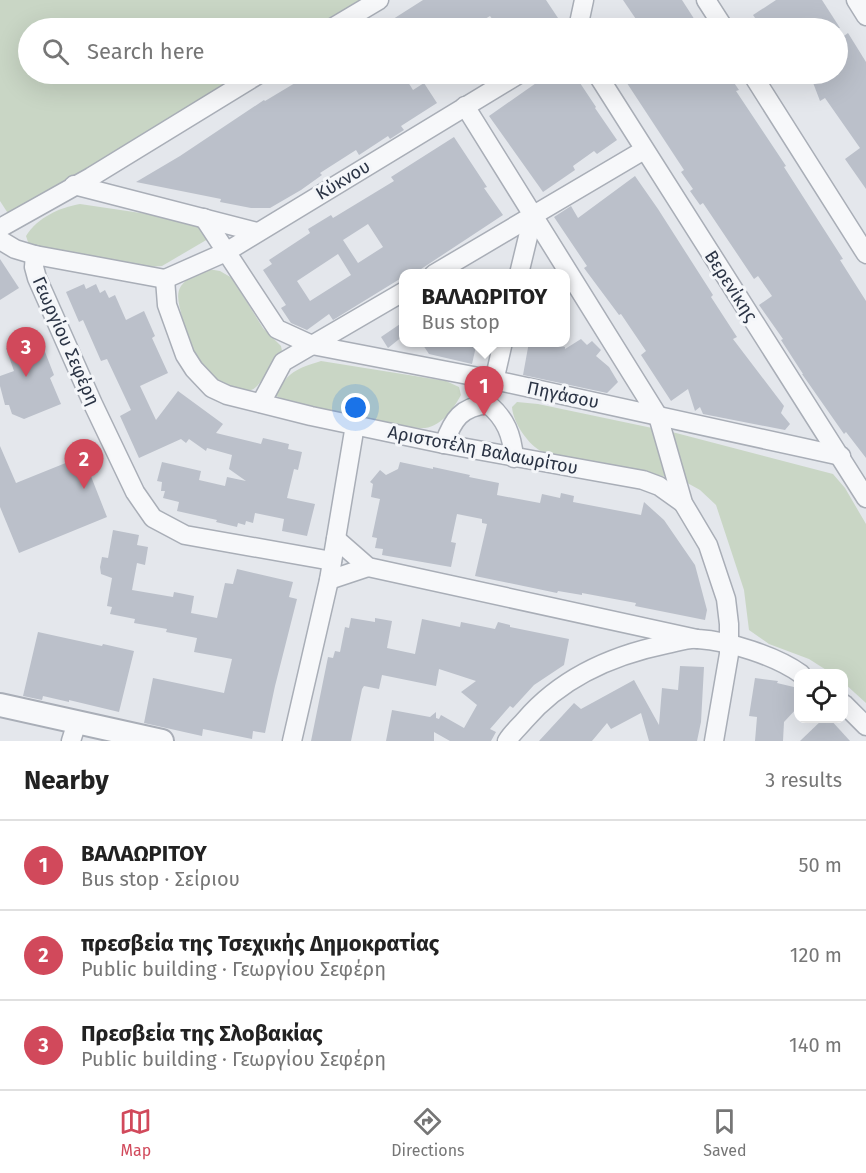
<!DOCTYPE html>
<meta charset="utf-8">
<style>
body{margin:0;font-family:"Fira Sans",sans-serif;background:#f2f2f2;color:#222}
.controls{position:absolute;right:18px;bottom:18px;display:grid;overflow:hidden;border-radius:12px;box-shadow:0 6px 24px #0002}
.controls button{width:54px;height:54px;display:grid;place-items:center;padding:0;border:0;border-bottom:2px solid #e0e0e0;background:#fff;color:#222;font:30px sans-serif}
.you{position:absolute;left:356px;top:408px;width:21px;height:21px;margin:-15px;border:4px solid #fff;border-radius:50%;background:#1a73e8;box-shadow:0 0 0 9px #1a73e833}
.badge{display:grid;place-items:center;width:39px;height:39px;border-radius:50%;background:#d1495b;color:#fff;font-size:20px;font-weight:700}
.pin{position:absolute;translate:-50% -50px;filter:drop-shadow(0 2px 3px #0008)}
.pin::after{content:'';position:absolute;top:32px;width:21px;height:18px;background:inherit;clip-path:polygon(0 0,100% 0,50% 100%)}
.popup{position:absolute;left:399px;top:269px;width:171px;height:78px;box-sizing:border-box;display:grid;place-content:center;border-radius:12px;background:#fff;filter:drop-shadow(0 2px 4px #0005);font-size:20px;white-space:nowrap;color:#767676}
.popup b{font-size:22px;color:#222}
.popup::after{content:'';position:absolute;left:50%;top:100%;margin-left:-12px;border:12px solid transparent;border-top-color:#fff}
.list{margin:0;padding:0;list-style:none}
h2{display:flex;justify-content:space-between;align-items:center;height:78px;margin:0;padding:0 24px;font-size:26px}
h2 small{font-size:20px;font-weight:400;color:#767676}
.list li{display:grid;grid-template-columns:39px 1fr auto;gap:18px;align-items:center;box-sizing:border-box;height:90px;padding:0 24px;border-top:2px solid #e0e0e0}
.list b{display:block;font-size:22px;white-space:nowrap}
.list p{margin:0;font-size:20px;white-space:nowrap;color:#767676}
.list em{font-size:20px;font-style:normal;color:#767676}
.icon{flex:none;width:33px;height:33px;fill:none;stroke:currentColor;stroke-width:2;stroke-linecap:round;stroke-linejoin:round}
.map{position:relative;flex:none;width:866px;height:741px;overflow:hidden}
.search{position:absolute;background:#fff;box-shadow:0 6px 24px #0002;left:18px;right:18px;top:18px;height:66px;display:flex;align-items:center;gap:15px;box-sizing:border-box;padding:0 21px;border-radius:33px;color:#767676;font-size:22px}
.sheet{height:348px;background:#fff}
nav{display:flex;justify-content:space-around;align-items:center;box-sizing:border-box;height:84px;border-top:2px solid #e0e0e0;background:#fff;font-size:16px;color:#767676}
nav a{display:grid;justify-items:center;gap:3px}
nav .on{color:#d1495b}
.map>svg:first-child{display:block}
.green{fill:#c9d6c5}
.building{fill:#bbc0ca;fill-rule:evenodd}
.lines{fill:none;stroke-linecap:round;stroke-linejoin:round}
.minor-casing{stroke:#a9aeb7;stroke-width:21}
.tertiary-casing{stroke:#a9aeb7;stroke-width:26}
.minor{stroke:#f7f8fa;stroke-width:18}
.tertiary{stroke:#f7f8fa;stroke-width:22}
.labels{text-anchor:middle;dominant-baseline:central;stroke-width:6;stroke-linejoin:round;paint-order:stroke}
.street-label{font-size:18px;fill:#2b3445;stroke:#f4f6f9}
</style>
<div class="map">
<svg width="866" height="741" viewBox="0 0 866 741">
<rect width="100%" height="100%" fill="#e4e7ec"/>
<g class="green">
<polygon points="0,0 360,0 314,28 28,28 28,74 242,74 11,218 0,201"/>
<path d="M80 204 181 219 198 225 208 239 162 266 149 267 29 245 26 236C38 217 59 208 80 204Z"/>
<path d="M208 269 220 271 232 278 263 328 281 346 282 351C272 359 262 387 251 390 228 395 197 368 189 348 186 339 185 327 182 317 180 307 175 295 181 286 188 277 198 273 208 269Z"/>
<path d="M321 361 446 381 459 387 461 395C454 408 442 426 425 428 407 430 288 405 275 395 289 371 296 369 321 361Z"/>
<path d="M517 402 538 404 676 433 833 474 845 488 866 524V703L844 683V674L831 673 809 659 769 644 749 630 744 590 716 505 700 490 682 480 543 452C529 446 513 423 512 407Z"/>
</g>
<g class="building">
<polygon points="423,0 546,0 560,21 549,28 499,28 490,16 470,28 379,28"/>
<polygon points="623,0 682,0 700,28 642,28"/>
<polygon points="776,0 822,0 840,28 762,28 753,15"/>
<polygon points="848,33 866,62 866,189 845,159 860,148 825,98 820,101 812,80 818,74 837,74 837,41"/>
<polygon points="310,74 403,74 413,90 424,83 437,103 401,126 404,130 390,139 388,136 359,155 356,150 320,173 322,175 301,190 270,208 251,208 220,202 221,199 136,182 180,156 264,100 265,101"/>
<polygon points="549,74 574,74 596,107 595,108 617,140 597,154 594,151 573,166 575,170 543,192 489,116"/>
<polygon points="621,74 728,74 739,90 736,91 786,166 784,167 843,259 840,260 866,301 866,458 846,432 844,434 802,374 803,374 781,340 783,339 759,305 772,296 758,276 754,279 703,203 700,205 690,191 693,189 681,172 684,170"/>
<path d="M454 137 487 187 484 188 503 215 415 273H403V277L333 320 329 314 307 330 291 323 281 308 286 305 263 270 272 264 269 260 310 233 308 229 331 215 333 218 394 181 391 177ZM368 224 383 247 358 263 343 240ZM338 254 351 275 310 301 297 281Z"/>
<polygon points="635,176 658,209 713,295 711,297 737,337 733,339 784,406 781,413 790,424 785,430 703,414 700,407 695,411 688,389 671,401 641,355 646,351 621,314 619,315 584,268 587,266 554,217 571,206 578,218"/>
<polygon points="0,259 19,288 0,300"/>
<polygon points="84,284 86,289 96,284 100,293 105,290 109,298 115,295 126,320 144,311 155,336 152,338 168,373 140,386 156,420 178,391 223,424 216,433 261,444 263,438 289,444 288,449 302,452 298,470 294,469 287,498 315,504 307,536 282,531 284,519 255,513 253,523 246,521 245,525 238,523 237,527 216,522 217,520 177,511 179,502 163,498 165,491 161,491 162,482 157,481 162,462 201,471 199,480 225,486 227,477 246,481 229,469 232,455 207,448 206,451 189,439 186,443 181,439 139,458 120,416 131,410 107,359 101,361 83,320 79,322 66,292"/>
<polygon points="403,322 403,336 388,348 381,337"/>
<polygon points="38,334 54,375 50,378 61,404 24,419 12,414 9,405 5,405 0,386 0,376 14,371 6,348"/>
<polygon points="581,339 587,345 592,341 601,350 596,356 609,367 618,382 607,393 523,375 529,342 538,342 565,347 565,349"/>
<polygon points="421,342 477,342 472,364 429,354"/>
<polygon points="0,446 16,483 83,456 107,517 19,553 0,507"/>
<polygon points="400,462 433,469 433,467 470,475 469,477 499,483 497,495 540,503 542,494 560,498 561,493 574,496 573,502 641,515 644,502 664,520 695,565 707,610 705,620 635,606 636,603 582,593 582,595 558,591 557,593 475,576 487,524 482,523 482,519 457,514 451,542 456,543 451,567 382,555 383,549 375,548 377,538 372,537 380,499 371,497 373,484 370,482 380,470 386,475 398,469"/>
<polygon points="113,530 139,535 137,545 148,547 145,565 137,563 132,590 173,597 174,592 194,596 191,613 217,618 225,583 233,584 237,569 293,582 289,597 297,599 275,686 265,733 253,731 252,739 203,729 202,736 144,723 153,678 224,693 232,659 194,652 197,638 166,632 167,629 134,623 135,619 110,614 112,607 107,606 112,578 101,574 100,567 102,557 108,558"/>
<polygon points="351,618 375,622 375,618 392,621 387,648 415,654 422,619 460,627 461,622 495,629 498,622 510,625 510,627 569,639 564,665 534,685 513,708 510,706 490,729 496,732 491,741 450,741 434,732 434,741 386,741 392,710 430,717 436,712 436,718 439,719 441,715 464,728 477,705 461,692 476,681 439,669 436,686 382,675 379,689 364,686 362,689 351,741 311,741 328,657 333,658 335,651 340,652 345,627 349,628"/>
<polygon points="38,632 102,646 103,644 134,651 119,712 69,700 69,702 43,696 42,700 23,696"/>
<polygon points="680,666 704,667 701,722 697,741 649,741 641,713 611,729 607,723 592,741 539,741 574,703 581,709 634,680 659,725 662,688 678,690"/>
<polygon points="755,678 778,681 777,683 798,688 798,707 784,722 783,741 755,741 757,717 749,716"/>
<polygon points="824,718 829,718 850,741 800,741"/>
</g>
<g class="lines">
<g class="minor-casing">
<g id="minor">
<polyline points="706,0 724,28"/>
<polyline points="856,0 866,16"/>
<polyline points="332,28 379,0"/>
<polyline points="578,28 584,0"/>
<polyline points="597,74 866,498"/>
<polyline points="752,74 866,254"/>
<polyline points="465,106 658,416 683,503 708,545 726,599 729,624 729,654 714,741"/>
<polyline points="74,185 257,232"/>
<polyline points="204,218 277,329 312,345 494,380 841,456"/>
<polyline points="0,228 91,177 259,74"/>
<polyline points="0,240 15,249 35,255 165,279"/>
<polyline points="35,255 34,267 37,278 93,404 135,492 153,518 185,535 332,561"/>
<polyline points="434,274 644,150"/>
<polyline points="519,274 533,216"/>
<polyline points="165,279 167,305 185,355 194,369 212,388 227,395 311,416 444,444 643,480 659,486 683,503"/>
<polyline points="165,279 226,252 519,74"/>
<polyline points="492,390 503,342"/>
<polyline points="261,403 283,362 403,292"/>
<path d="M444 444C453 419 461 407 488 404 506 419 512 435 514 458"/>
<polyline points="336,539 368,567 697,639"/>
<polyline points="329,580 368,567"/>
<polyline points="844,704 866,726"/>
<polyline points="71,741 77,722"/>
<polyline points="292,741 329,580 355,425"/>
<path d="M507 741C512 733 519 727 525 720 561 678 613 655 667 644 677 642 688 638 698 639 729 641 776 656 801 674"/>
</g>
</g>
<g class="tertiary-casing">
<polyline id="tertiary" points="0,705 162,741"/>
</g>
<use href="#minor" class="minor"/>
<use href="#tertiary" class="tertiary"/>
</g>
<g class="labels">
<g class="street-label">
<text transform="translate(343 180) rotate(-31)">Κύκνου</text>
<text transform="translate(731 286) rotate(57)">Βερενίκης</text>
<text transform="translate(66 341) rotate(66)">Γεωργίου Σεφέρη</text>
<text transform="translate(563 395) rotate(12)">Πηγάσου</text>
<text transform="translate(483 450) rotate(11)">Αριστοτέλη Βαλαωρίτου</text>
</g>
</g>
</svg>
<div class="controls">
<button><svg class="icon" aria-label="locate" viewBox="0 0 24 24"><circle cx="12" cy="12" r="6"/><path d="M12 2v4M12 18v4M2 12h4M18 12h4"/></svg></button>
</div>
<div class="you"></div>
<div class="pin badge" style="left:484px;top:416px">1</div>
<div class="popup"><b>ΒΑΛΑΩΡΙΤΟΥ</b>Bus stop</div>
<div class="pin badge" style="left:84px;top:489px">2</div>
<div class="pin badge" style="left:26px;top:377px">3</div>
<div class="search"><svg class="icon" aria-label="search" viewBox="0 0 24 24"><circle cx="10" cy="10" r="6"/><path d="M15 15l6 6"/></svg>Search here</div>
</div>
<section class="sheet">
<h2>Nearby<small>3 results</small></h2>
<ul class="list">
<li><span class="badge">1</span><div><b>ΒΑΛΑΩΡΙΤΟΥ</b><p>Bus stop · Σείριου</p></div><em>50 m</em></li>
<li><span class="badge">2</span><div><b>πρεσβεία της Τσεχικής Δημοκρατίας</b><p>Public building · Γεωργίου Σεφέρη</p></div><em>120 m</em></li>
<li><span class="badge">3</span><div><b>Πρεσβεία της Σλοβακίας</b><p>Public building · Γεωργίου Σεφέρη</p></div><em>140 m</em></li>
</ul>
</section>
<nav>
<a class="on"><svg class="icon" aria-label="map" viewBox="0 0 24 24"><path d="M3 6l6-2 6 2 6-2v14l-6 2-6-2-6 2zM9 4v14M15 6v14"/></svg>Map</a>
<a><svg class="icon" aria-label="directions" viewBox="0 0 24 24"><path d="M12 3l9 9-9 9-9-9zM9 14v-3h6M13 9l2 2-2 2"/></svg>Directions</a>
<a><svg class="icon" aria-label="saved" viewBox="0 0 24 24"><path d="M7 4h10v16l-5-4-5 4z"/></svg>Saved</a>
</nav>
